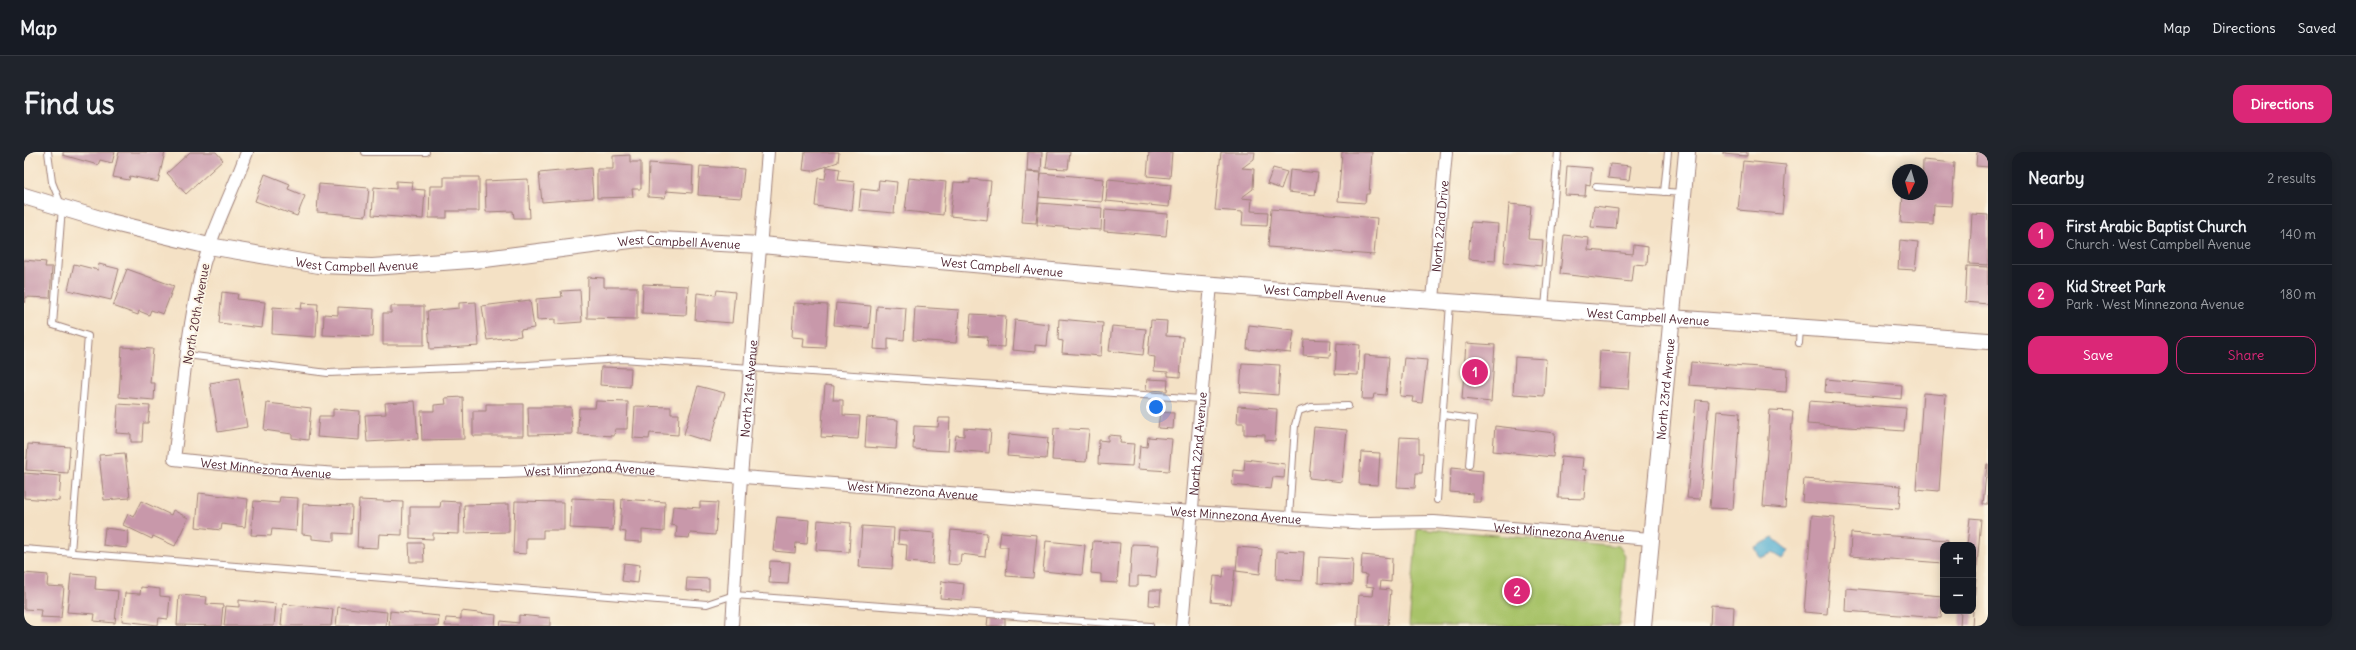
<!DOCTYPE html>
<meta charset="utf-8">
<style>
body{margin:0;font-family:Delius,sans-serif;background:#20242c;color:#f1f3f6}
.controls{position:absolute;right:12px;bottom:12px;display:grid;overflow:hidden;border-radius:8px;box-shadow:0 2px 10px #0003}
.controls button{width:36px;height:36px;display:grid;place-items:center;padding:0;border:0;border-bottom:1px solid #363941;background:#171b24;color:#f1f3f6;font:20px sans-serif}
.compass{position:absolute;left:1868px;top:12px;width:36px;height:36px;border-radius:50%;background:#171b24;box-shadow:0 2px 10px #0003;rotate:185deg}
.you{position:absolute;left:1132px;top:255px;width:14px;height:14px;margin:-10px;border:3px solid #fff;border-radius:50%;background:#1a73e8;box-shadow:0 0 0 6px #1a73e833}
.badge{display:grid;place-items:center;width:26px;height:26px;border-radius:50%;background:#db2777;color:#fff;font-size:13px;font-weight:700}
.pin{position:absolute;translate:-50% -50%;border:2px solid #fff;box-shadow:0 1px 4px #0006}
.list{margin:0;padding:0;list-style:none}
h2{display:flex;justify-content:space-between;align-items:center;height:52px;margin:0;padding:0 16px;font-size:17px}
h2 small{font-size:13px;font-weight:400;color:#9ea1a6}
.list li{display:grid;grid-template-columns:26px 1fr auto;gap:12px;align-items:center;box-sizing:border-box;height:60px;padding:0 16px;border-top:1px solid #363941}
.list b{display:block;font-size:15px;white-space:nowrap}
.list p{margin:0;font-size:13px;white-space:nowrap;color:#9ea1a6}
.list em{font-size:13px;font-style:normal;color:#9ea1a6}
.actions{display:flex;gap:8px;padding:12px 16px}
.actions a{flex:1;padding:9px 0;border:1px solid #db2777;border-radius:12px;text-align:center;font-size:14px;color:#db2777}
.actions .main{background:#db2777;color:#fff}
.map{position:relative;flex:none;width:1964px;height:474px;overflow:hidden;border-radius:12px}
header{display:flex;align-items:center;gap:24px;box-sizing:border-box;height:56px;padding:0 20px;background:#171b24;border-bottom:1px solid #363941}
header strong{font-size:19px}
nav{display:flex;gap:22px;margin-inline-start:auto;font-size:14px}
.intro{display:flex;align-items:center;justify-content:space-between;box-sizing:border-box;height:96px;padding:0 24px}
h1{margin:0;font-size:28px}
.button{padding:10px 18px;border-radius:12px;background:#db2777;color:#fff;font-size:14px;font-weight:700}
main{display:flex;gap:24px;padding:0 24px}
aside{flex:1;background:#171b24;border-radius:12px;box-shadow:0 2px 10px #0003}
.map>svg:first-child{display:block}
.green{fill:#a8c369;stroke:#79714a}
.water{fill:#52afd1;stroke:#4e677e}
.building{fill:#c898aa}
.lines{fill:none;stroke-linecap:round;stroke-linejoin:round}
.service-casing{stroke:#9f8078;stroke-width:8}
.minor-casing{stroke:#9f8078;stroke-width:14}
.tertiary-casing{stroke:#9f8078;stroke-width:18}
.service{stroke:#fff;stroke-width:6}
.minor{stroke:#fff;stroke-width:12}
.tertiary{stroke:#fff;stroke-width:16}
.labels{text-anchor:middle;dominant-baseline:central;stroke-width:3.5;stroke-linejoin:round;paint-order:stroke}
.street-label{font-size:12px;fill:#4a1f2b;stroke:#fcf5e5}
</style>
<header>
<strong>Map</strong>
<nav><a>Map</a><a>Directions</a><a>Saved</a></nav>
</header>
<div class="intro"><h1>Find us</h1><a class="button">Directions</a></div>
<main>
<div class="map">
<svg width="1964" height="474" viewBox="0 0 1964 474">
<rect width="100%" height="100%" fill="#fcf5e5"/>
<filter id="ink" filterUnits="userSpaceOnUse"><feTurbulence type="fractalNoise" baseFrequency=".025" numOctaves="2"/><feDisplacementMap in="SourceGraphic" scale="8" xChannelSelector="R" yChannelSelector="G"/><feConvolveMatrix kernelMatrix="1 2 1 2 8 2 1 2 1" color-interpolation-filters="sRGB"/></filter>
<filter id="wash" filterUnits="userSpaceOnUse"><feTurbulence type="fractalNoise" baseFrequency=".012" numOctaves="4" result="noise"/><feDisplacementMap in="SourceGraphic" scale="16" xChannelSelector="R" yChannelSelector="G"/><feGaussianBlur stdDeviation="0.9" result="paint"/><feColorMatrix in="noise" values="0 0 0 0 0 0 0 0 0 0 0 0 0 0 0 0 0 1.4 0 .05"/><feComposite in="paint" operator="in"/></filter>
<g filter="url(#wash)">
<rect width="100%" height="100%" fill="#f4e1c5"/>
<polygon class="green" points="1393,376 1595,394 1601,403 1595,474 1385,474"/>
<polygon class="water" points="1749,386 1765,399 1759,407 1749,401 1736,406 1731,395"/>
<g id="blocks">
<g class="building">
<polygon points="39,0 91,0 88,11 76,8 74,13 39,3"/>
<polygon points="95,0 141,0 134,30 106,24 105,28 89,25"/>
<polygon points="166,0 192,0 199,8 162,42 143,21"/>
<polygon points="781,0 815,0 814,10 788,19 779,18"/>
<polygon points="1004,0 1018,0 1017,20 1003,19"/>
<polygon points="1024,0 1046,0 1044,17 1022,16"/>
<polygon points="1125,0 1148,0 1146,26 1123,24"/>
<polygon points="1197,0 1231,0 1230,7 1218,16 1230,17 1229,37 1217,46 1228,47 1227,59 1244,60 1243,74 1218,73 1219,60 1191,58"/>
<polygon points="1318,0 1348,0 1345,42 1342,42 1341,51 1314,49"/>
<polygon points="1699,0 1723,0 1723,4 1699,2"/>
<polygon points="1953,0 1964,0 1964,15 1952,14"/>
<polygon points="606,3 606,10 617,10 617,37 608,37 609,45 573,46 573,17 589,17 589,4"/>
<polygon points="1899,8 1931,11 1928,54 1910,53 1909,73 1877,71 1879,42 1898,42"/>
<polygon points="1719,9 1762,13 1758,62 1714,58"/>
<polygon points="625,11 669,14 668,41 642,39 641,46 624,45"/>
<polygon points="1586,12 1607,14 1605,28 1584,26"/>
<polygon points="676,14 720,17 717,46 674,43"/>
<polygon points="1543,14 1568,16 1566,33 1562,32 1561,44 1541,43"/>
<polygon points="803,15 816,17 814,28 831,30 828,59 791,54 794,26 801,27"/>
<polygon points="567,16 569,46 518,50 515,21"/>
<polygon points="1249,16 1263,20 1257,37 1243,32"/>
<polygon points="1266,18 1294,21 1291,43 1264,40"/>
<polygon points="1002,20 1017,21 1012,71 998,70"/>
<polygon points="1017,21 1080,27 1078,50 1015,45"/>
<polygon points="241,22 266,32 264,37 281,44 273,64 231,49"/>
<polygon points="420,25 455,25 455,59 423,59 423,66 405,66 406,34 420,34"/>
<polygon points="885,26 922,30 919,63 881,59"/>
<polygon points="504,27 506,66 490,66 489,59 462,60 461,29"/>
<polygon points="946,27 967,29 963,68 926,64 930,30 946,31"/>
<polygon points="1084,27 1147,33 1145,55 1082,49"/>
<polygon points="855,28 873,30 870,61 835,58 837,37 854,39"/>
<polygon points="372,29 389,30 388,37 401,38 399,67 348,63 350,35 372,37"/>
<polygon points="295,32 345,36 342,64 293,60"/>
<polygon points="1015,51 1078,56 1077,78 1013,73"/>
<polygon points="1485,52 1507,54 1504,87 1519,88 1517,114 1480,110"/>
<polygon points="1570,54 1594,57 1592,77 1567,75"/>
<polygon points="1081,57 1144,62 1142,84 1080,79"/>
<polygon points="1247,57 1353,66 1350,103 1244,95"/>
<polygon points="1948,62 1964,63 1964,113 1945,112"/>
<polygon points="1447,70 1474,72 1471,109 1444,107"/>
<polygon points="1540,83 1565,86 1564,98 1609,102 1610,93 1624,95 1623,113 1609,112 1607,130 1536,122"/>
<polygon points="1876,88 1894,90 1891,118 1874,117"/>
<polygon points="0,108 22,110 21,115 28,115 26,146 2,145 0,151"/>
<polygon points="50,112 74,118 75,112 95,117 87,148 44,138"/>
<polygon points="1943,114 1964,115 1964,152 1941,150"/>
<polygon points="103,117 150,134 139,162 127,158 125,163 115,159 114,163 89,154"/>
<polygon points="564,125 580,126 580,135 613,135 613,167 563,166"/>
<polygon points="619,132 664,134 662,163 618,161"/>
<polygon points="556,138 558,170 531,172 531,167 513,168 512,147 538,145 537,139"/>
<polygon points="693,138 711,140 708,171 671,168 673,141 692,143"/>
<polygon points="198,140 214,142 213,147 241,150 238,176 195,171"/>
<polygon points="506,148 510,176 496,178 497,184 463,188 458,154"/>
<polygon points="452,150 455,194 406,197 403,159 435,156 435,151"/>
<polygon points="278,151 294,152 292,185 248,182 249,155 277,157"/>
<polygon points="770,151 804,153 801,196 779,195 780,186 768,185"/>
<polygon points="812,151 847,154 845,176 810,173"/>
<polygon points="367,154 400,154 400,193 359,193 359,161 367,161"/>
<polygon points="853,154 882,156 880,188 864,186 864,198 850,197"/>
<polygon points="314,155 350,157 349,185 299,183 300,162 314,163"/>
<polygon points="891,155 935,158 932,191 889,188"/>
<polygon points="947,162 982,164 980,195 963,194 964,185 945,184"/>
<polygon points="1035,167 1079,171 1077,204 1038,201 1039,189 1034,188"/>
<polygon points="991,168 1025,172 1023,194 1011,193 1011,200 988,198"/>
<polygon points="1127,168 1143,169 1142,184 1159,185 1156,225 1144,224 1144,220 1130,219 1131,205 1124,204"/>
<polygon points="1225,173 1270,178 1267,201 1223,197"/>
<polygon points="1088,174 1122,177 1119,203 1085,199"/>
<polygon points="1280,187 1307,188 1306,205 1279,203"/>
<polygon points="1313,191 1336,193 1334,223 1311,222"/>
<polygon points="1442,191 1471,193 1467,250 1438,247"/>
<polygon points="98,195 129,197 126,231 131,231 130,248 95,245"/>
<polygon points="1576,199 1607,201 1604,237 1574,235"/>
<polygon points="1341,203 1365,205 1362,243 1350,242 1349,247 1338,247"/>
<polygon points="1491,205 1522,207 1520,244 1489,242"/>
<polygon points="1380,206 1403,208 1398,251 1388,250 1389,245 1376,244"/>
<polygon points="1667,210 1763,217 1762,240 1665,233"/>
<polygon points="1218,211 1256,213 1254,243 1216,240"/>
<polygon points="577,215 607,216 606,235 576,233"/>
<polygon points="215,226 223,275 194,280 186,231"/>
<polygon points="1123,227 1144,228 1143,239 1122,238"/>
<polygon points="1802,227 1878,234 1877,247 1801,240"/>
<polygon points="801,233 810,234 809,248 819,248 819,263 836,264 834,287 797,285"/>
<polygon points="674,234 701,241 686,290 660,282"/>
<polygon points="1899,241 1922,243 1915,339 1892,337"/>
<polygon points="439,245 440,287 398,288 397,259 410,259 410,253 422,252 421,246"/>
<polygon points="1672,248 1685,249 1676,347 1663,346"/>
<polygon points="391,249 394,287 343,290 341,263 362,262 361,251"/>
<polygon points="572,249 604,250 603,277 591,277 590,284 554,282 555,256 571,256"/>
<polygon points="1785,249 1882,256 1880,279 1783,272"/>
<polygon points="243,251 287,256 284,288 268,286 268,282 240,278"/>
<polygon points="94,252 126,254 124,271 119,271 118,290 107,290 107,282 92,281"/>
<polygon points="462,252 499,252 499,284 449,284 449,259 462,259"/>
<polygon points="611,254 647,255 647,262 655,262 654,283 626,281 625,287 609,286"/>
<polygon points="1214,254 1253,257 1251,289 1241,288 1241,283 1220,282 1220,271 1213,271"/>
<polygon points="504,255 547,255 548,282 505,283"/>
<polygon points="309,257 336,259 335,288 293,285 295,264 309,264"/>
<polygon points="1746,258 1769,259 1761,356 1739,354"/>
<polygon points="1693,259 1716,261 1709,357 1686,356"/>
<polygon points="1136,260 1150,261 1149,277 1134,276"/>
<polygon points="843,265 874,268 872,297 841,295"/>
<polygon points="915,266 926,266 924,299 889,297 890,274 914,275"/>
<polygon points="1471,274 1531,281 1529,305 1469,299"/>
<polygon points="1290,275 1323,278 1318,330 1285,326"/>
<polygon points="940,276 967,278 965,301 930,298 932,283 940,284"/>
<polygon points="1030,276 1065,278 1062,310 1028,308"/>
<polygon points="985,282 1024,286 1022,307 983,304"/>
<polygon points="1084,283 1097,284 1096,291 1110,292 1108,314 1074,312 1075,288 1084,289"/>
<polygon points="1124,285 1148,287 1145,319 1114,317 1116,294 1123,295"/>
<polygon points="1376,285 1395,286 1395,301 1399,301 1398,321 1392,321 1391,336 1373,335"/>
<polygon points="4,292 46,295 44,321 2,318"/>
<polygon points="1337,300 1356,301 1354,333 1335,332"/>
<polygon points="101,301 106,346 80,348 75,303"/>
<polygon points="1537,304 1559,306 1558,317 1562,318 1560,347 1534,346"/>
<polygon points="1221,307 1261,312 1260,326 1249,325 1247,337 1208,333 1209,318 1220,319"/>
<polygon points="1963,312 1964,312 1964,352 1959,352"/>
<polygon points="1427,316 1459,319 1457,350 1449,350 1449,342 1426,340"/>
<polygon points="0,321 37,324 35,349 0,346"/>
<polygon points="1780,327 1877,334 1875,357 1778,350"/>
<polygon points="175,341 224,347 221,375 198,372 197,378 172,375"/>
<polygon points="256,345 274,346 272,379 248,377 247,384 227,383 230,349 255,351"/>
<polygon points="548,346 591,348 589,378 546,376"/>
<polygon points="598,347 641,350 640,380 618,378 618,390 601,389 602,380 596,379"/>
<polygon points="335,348 379,350 378,383 355,382 354,396 333,395"/>
<polygon points="117,349 147,363 149,358 164,366 151,394 129,384 128,387 99,373 104,362 109,365"/>
<polygon points="417,349 436,350 435,382 409,381 409,387 386,386 386,355 416,355"/>
<polygon points="491,349 540,350 540,378 519,378 519,386 502,386 502,402 489,401"/>
<polygon points="676,350 694,351 691,383 666,381 665,386 652,385 653,374 647,373 649,354 676,356"/>
<polygon points="279,352 328,354 327,382 310,381 310,389 288,387 288,383 278,382"/>
<polygon points="485,352 485,380 441,381 440,353"/>
<polygon points="1788,363 1811,365 1803,462 1780,460"/>
<polygon points="753,365 785,368 783,392 772,391 771,401 749,399"/>
<polygon points="1946,366 1957,367 1950,449 1949,393 1943,393"/>
<polygon points="794,368 827,371 825,400 792,398"/>
<polygon points="838,374 870,376 868,417 835,415"/>
<polygon points="81,376 104,379 103,396 79,393"/>
<polygon points="875,378 911,381 909,412 882,410 883,393 874,392"/>
<polygon points="927,378 963,381 961,405 937,402 936,413 924,412"/>
<polygon points="977,380 1013,383 1009,426 982,424 984,395 975,395"/>
<polygon points="1827,381 1924,388 1924,393 1919,393 1919,411 1826,404"/>
<polygon points="1022,389 1061,393 1058,423 1019,419"/>
<polygon points="1069,389 1096,391 1093,431 1077,430 1077,422 1067,421"/>
<polygon points="385,391 399,391 400,410 386,410"/>
<polygon points="1108,392 1135,393 1132,425 1114,424 1114,434 1105,434"/>
<polygon points="1214,395 1238,397 1236,422 1212,419"/>
<polygon points="1253,399 1280,400 1278,429 1252,427"/>
<polygon points="1338,403 1368,406 1367,430 1357,429 1356,437 1367,438 1364,474 1333,474 1335,443 1349,444 1350,435 1342,434 1343,423 1337,422"/>
<polygon points="1295,405 1329,407 1328,433 1294,431"/>
<polygon points="746,409 766,410 764,432 745,431"/>
<polygon points="600,411 616,413 614,431 598,429"/>
<polygon points="1200,416 1211,418 1207,452 1187,450 1190,424 1199,425"/>
<polygon points="0,421 24,423 23,434 40,435 37,466 16,465 17,458 0,457"/>
<polygon points="47,422 72,424 71,437 94,439 91,471 70,469 71,462 43,460"/>
<polygon points="663,426 685,427 685,439 662,438"/>
<polygon points="918,429 940,432 938,448 916,446"/>
<polygon points="117,435 136,437 136,444 146,445 144,467 135,466 134,473 98,469 101,441 116,442"/>
<polygon points="1822,436 1919,444 1917,466 1821,459"/>
<polygon points="1126,438 1137,438 1136,454 1125,453"/>
<polygon points="155,443 183,445 182,452 199,453 197,474 153,473"/>
<polygon points="215,448 252,452 250,474 200,474 202,454 215,455"/>
<polygon points="259,452 309,457 307,474 257,474"/>
<polygon points="1687,453 1710,455 1709,474 1686,474"/>
<polygon points="314,455 363,460 362,474 312,474"/>
<polygon points="366,459 415,464 414,474 365,474"/>
<polygon points="437,459 472,463 471,474 421,474 422,466 437,467"/>
<polygon points="1937,459 1949,459 1948,474 1936,474"/>
<polygon points="495,463 526,466 526,474 476,474 477,469 495,471"/>
<polygon points="964,465 981,467 981,474 963,474"/>
</g>
</g>
</g>
<g filter="url(#ink)">
<use href="#blocks" fill-opacity="0" stroke="#9f8078" stroke-width="1"/>
<g class="lines">
<g class="service-casing">
<g id="service">
<polyline points="24,0 28,30 38,55 29,173 64,184 47,400"/>
<polyline points="341,0 402,0"/>
<polyline points="1572,35 1658,41"/>
<polyline points="1640,40 1644,0"/>
<polyline points="1521,156 1534,0"/>
<polyline points="1775,191 1776,176"/>
<polyline points="163,203 304,221 503,213 598,207 1177,247"/>
<polyline points="1419,263 1449,267 1445,313"/>
<polyline points="1413,348 1426,151"/>
<polyline points="1265,366 1271,273 1275,259 1287,255 1324,254"/>
<polyline points="0,397 683,452 710,443 1126,474"/>
</g>
</g>
<g class="minor-casing">
<g id="minor">
<path id="s1" d="M223 0C208 42 186 82 176 126 162 185 158 247 150 307L242 317 315 322 480 320 592 315 1168 360 1343 371 1410 370 1627 387"/>
<path id="s2" d="M1409 148 1422 0"/>
<path id="s3" d="M708 474 717 325 744 0"/>
<path id="s4" d="M1158 474 1187 132"/>
</g>
</g>
<g class="tertiary-casing">
<g id="tertiary">
<path id="s5" d="M0 44 86 70 185 94 295 113 348 115 461 107 614 87 737 93 1163 131 1964 189"/>
<path id="s6" d="M1619 474 1663 0"/>
</g>
</g>
<use href="#service" class="service"/>
<use href="#minor" class="minor"/>
<use href="#tertiary" class="tertiary"/>
</g>
</g>
<g class="labels">
<g class="street-label">
<text stroke="none"><textPath href="#s2" startOffset="74">North 22nd Drive</textPath></text>
<text stroke="none"><textPath href="#s5" startOffset="665">West Campbell Avenue</textPath></text>
<text stroke="none"><textPath href="#s5" startOffset="341">West Campbell Avenue</textPath></text>
<text stroke="none"><textPath href="#s5" startOffset="989">West Campbell Avenue</textPath></text>
<text stroke="none"><textPath href="#s5" startOffset="1313">West Campbell Avenue</textPath></text>
<text transform="translate(172 162) rotate(-80)">North 20th Avenue</text>
<text stroke="none"><textPath href="#s5" startOffset="1637">West Campbell Avenue</textPath></text>
<text stroke="none"><textPath href="#s3" startOffset="238">North 21st Avenue</textPath></text>
<text stroke="none"><textPath href="#s6" startOffset="238">North 23rd Avenue</textPath></text>
<text stroke="none"><textPath href="#s4" startOffset="183">North 22nd Avenue</textPath></text>
<text stroke="none"><textPath href="#s1" startOffset="410">West Minnezona Avenue</textPath></text>
<text stroke="none"><textPath href="#s1" startOffset="734">West Minnezona Avenue</textPath></text>
<text stroke="none"><textPath href="#s1" startOffset="1058">West Minnezona Avenue</textPath></text>
<text stroke="none"><textPath href="#s1" startOffset="1382">West Minnezona Avenue</textPath></text>
<text stroke="none"><textPath href="#s1" startOffset="1706">West Minnezona Avenue</textPath></text>
</g>
</g>
</svg>
<div class="controls">
<button>+</button>
<button>−</button>
</div>
<svg class="compass" viewBox="-18 -18 36 36"><path d="M0-13l5 13h-10z" fill="#e53935"/><path d="M0 13l5-13h-10z" fill="#9ea1a6"/></svg>
<div class="you"></div>
<div class="pin badge" style="left:1451px;top:220px">1</div>
<div class="pin badge" style="left:1493px;top:439px">2</div>
</div>
<aside>
<h2>Nearby<small>2 results</small></h2>
<ul class="list">
<li><span class="badge">1</span><div><b>First Arabic Baptist Church</b><p>Church · West Campbell Avenue</p></div><em>140 m</em></li>
<li><span class="badge">2</span><div><b>Kid Street Park</b><p>Park · West Minnezona Avenue</p></div><em>180 m</em></li>
</ul>
<div class="actions"><a class="main">Save</a><a>Share</a></div>
</aside>
</main>
